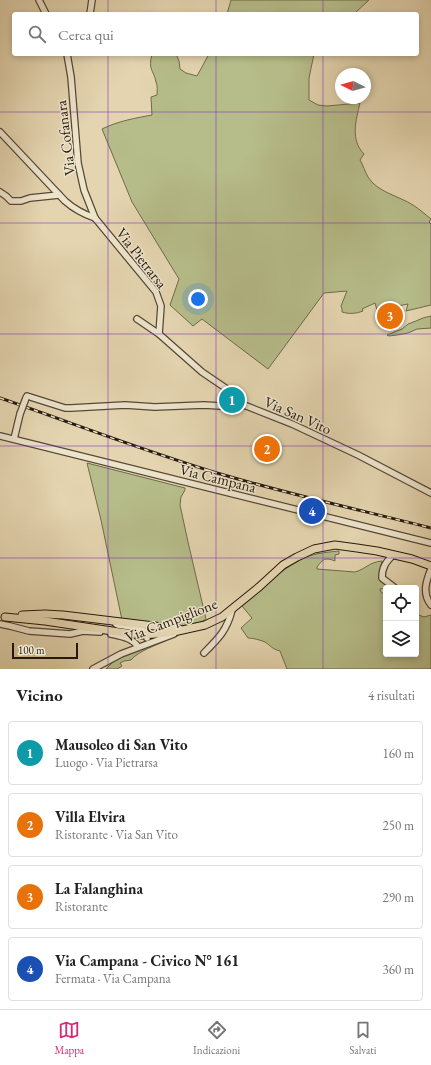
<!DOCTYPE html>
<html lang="it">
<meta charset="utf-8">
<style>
body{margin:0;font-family:"EB Garamond",serif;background:#f6f6f6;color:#222}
.controls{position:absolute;right:12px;bottom:12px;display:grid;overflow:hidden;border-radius:4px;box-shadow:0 2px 6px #0003}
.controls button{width:36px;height:36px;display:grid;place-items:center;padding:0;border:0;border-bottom:1px solid #e0e0e0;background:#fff;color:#222;font:20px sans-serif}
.compass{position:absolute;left:335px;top:68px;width:36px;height:36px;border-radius:50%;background:#fff;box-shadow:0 2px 6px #0003;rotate:275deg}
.scale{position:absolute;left:12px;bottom:10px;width:66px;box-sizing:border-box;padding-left:4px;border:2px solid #26190c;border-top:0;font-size:11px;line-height:14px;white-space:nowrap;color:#26190c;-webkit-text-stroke:3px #ede4cc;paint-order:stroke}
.you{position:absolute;left:198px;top:299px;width:14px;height:14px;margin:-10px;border:3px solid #fff;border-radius:50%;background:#1a73e8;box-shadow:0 0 0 6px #1a73e833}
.badge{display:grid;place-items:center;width:26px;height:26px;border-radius:50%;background:#db2777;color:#fff;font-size:13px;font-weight:700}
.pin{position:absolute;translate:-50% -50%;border:2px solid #fff;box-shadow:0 1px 4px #0006}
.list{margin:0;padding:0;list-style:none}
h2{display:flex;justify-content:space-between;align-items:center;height:52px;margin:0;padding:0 16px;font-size:17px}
h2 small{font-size:13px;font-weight:400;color:#767676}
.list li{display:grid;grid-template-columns:26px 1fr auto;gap:12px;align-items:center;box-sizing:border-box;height:64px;margin:0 8px 8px;padding:0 8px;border:1px solid #e0e0e0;border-radius:4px}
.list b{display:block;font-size:15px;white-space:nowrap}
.list p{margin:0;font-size:13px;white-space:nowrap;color:#767676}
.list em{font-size:13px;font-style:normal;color:#767676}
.icon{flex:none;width:22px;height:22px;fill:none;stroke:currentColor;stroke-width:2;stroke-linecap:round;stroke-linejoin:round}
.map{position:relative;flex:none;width:431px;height:669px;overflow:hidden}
.search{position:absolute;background:#fff;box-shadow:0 2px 6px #0003;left:12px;right:12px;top:12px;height:44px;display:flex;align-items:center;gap:10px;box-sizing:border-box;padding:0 14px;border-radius:4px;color:#767676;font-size:15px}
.sheet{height:340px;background:#fff}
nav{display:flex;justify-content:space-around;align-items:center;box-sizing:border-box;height:56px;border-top:1px solid #e0e0e0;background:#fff;font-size:11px;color:#767676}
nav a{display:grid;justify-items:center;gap:2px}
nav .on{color:#db2777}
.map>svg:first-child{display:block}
.green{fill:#b6bd8a;stroke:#6e6b4b}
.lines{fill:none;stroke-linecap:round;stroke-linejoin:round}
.minor-casing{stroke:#564835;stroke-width:8}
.major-casing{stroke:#26190c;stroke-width:9}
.minor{stroke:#ede4cc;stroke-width:5.5}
.major{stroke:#e4d5b0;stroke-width:7}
.rail-casing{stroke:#26190c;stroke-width:3}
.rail{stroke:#ede4cc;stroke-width:1.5;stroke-dasharray:4.5;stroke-linecap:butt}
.minor-bridge-casing{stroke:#564835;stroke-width:8;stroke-linecap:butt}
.minor-bridge{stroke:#ede4cc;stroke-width:5.5}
.grid{fill:none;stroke:#7b2cbf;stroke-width:1;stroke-opacity:0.55}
.labels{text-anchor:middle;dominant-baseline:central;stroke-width:3;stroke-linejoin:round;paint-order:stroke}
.street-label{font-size:15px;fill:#26190c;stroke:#ede4cc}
</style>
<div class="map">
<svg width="431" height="669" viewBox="0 0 431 669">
<rect width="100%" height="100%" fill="#e4d5b0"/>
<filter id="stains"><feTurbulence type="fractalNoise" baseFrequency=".005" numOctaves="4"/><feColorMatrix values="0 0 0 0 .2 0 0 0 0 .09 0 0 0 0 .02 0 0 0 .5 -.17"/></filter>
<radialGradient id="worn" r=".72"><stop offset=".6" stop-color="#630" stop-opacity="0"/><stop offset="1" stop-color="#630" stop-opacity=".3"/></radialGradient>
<g class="green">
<polygon points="231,0 369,0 354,14 337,14 335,12 333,14 227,14"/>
<path d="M152 54H176L179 61 180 69 186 73 197 76 209 54H314L309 78V100L318 105 327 106 360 103C356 120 350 140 364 154L360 160C363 165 365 172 368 177 377 192 399 196 413 205 419 209 425 214 431 219L429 222 431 224V305L406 311 408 304 377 310 375 303 362 309 363 311C355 314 349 314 342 312V309L341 306 347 291 324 293 268 369 202 319 193 326 170 305 179 279 132 202 102 129C118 121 136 118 152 115L151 97 157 95C157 91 158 86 156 82 153 68 148 71 152 54Z"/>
<polygon points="431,316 431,328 417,329 408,333 397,335 389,336 387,335 402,329 408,324 416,321 423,318"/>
<path d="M87 463 185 488V490L181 497 180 505 188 542 206 619C190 632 143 622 122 620L101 520Z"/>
<path d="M339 551V554L335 555V561C325 557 323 559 317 567V569L355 572C366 569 369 562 382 561 381 568 377 574 382 580 385 583 387 584 388 588L380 589 381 592 386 595V654H416V614L424 617 431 615V669H287L280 651C272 649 271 646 265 642 260 640 253 638 248 638L241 628 252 618 242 606C263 588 283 566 309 556 318 553 329 552 339 551Z"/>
<path d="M166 639 167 640C157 645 138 651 131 660L124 661 120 663 122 666 117 669H106L114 661 121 656Z"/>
</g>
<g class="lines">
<g class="minor-casing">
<g id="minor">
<polyline points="39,0 46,14"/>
<polyline points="90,14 92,0"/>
<polyline points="67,54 71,77 78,163 84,190 95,218"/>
<path d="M0 132 65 201C74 209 83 214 95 218L156 292 161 306 159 334 202 372 227 389 244 405"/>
<polyline points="0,192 6,196 11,201 21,201 30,198 59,195"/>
<polyline points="137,319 159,334"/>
<polyline points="26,398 27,396 65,408 71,408 125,405 155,407 204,405 236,407 240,407 244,405 292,424 358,455 431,493"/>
<polyline points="0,436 431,543"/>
<polyline points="14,439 20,414"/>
<path d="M393 555C386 562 382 567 382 578L395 588"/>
<path d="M431 569C426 581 422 594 431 605"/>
<polyline points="0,624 10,626 29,631 70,634 83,631 100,632"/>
<polyline points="116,624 118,625 138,628 144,631 147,635 147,638"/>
<path d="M111 634C120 636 133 638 138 647"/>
<path d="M204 653C219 638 227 630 232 610"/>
<polyline points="93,669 121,654 174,634"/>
</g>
</g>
<g class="major-casing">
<g id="major">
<polyline points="22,615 45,614 63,615 179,629"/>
<polyline points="5,617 45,621 119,632 142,635 169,633 205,625 222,617 259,587 283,565 297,557 314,549 335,545 357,548 377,551 412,559 431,566"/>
</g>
</g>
<use href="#minor" class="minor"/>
<use href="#major" class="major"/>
<g class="rail-casing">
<path id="rail" d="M0 398C72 423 144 451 217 473 288 494 360 510 431 528"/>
</g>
<use href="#rail" class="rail"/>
<g class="minor-bridge-casing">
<polyline id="minor-bridge" points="20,414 26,398"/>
</g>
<use href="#minor-bridge" class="minor-bridge"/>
</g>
<path class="grid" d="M108 0V14M216 0V14M323 0V14M108 54V669M216 54V669M323 54V669M0 112H431M0 223H431M0 334H431M0 446H431M0 558H431"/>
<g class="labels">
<g class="street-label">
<text transform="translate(65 138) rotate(-97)">Via Cofanara</text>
<text transform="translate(142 258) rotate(52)">Via Pietrarsa</text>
<text transform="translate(298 415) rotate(24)">Via San Vito</text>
<text transform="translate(218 478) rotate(14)">Via Campana</text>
<text transform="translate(171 620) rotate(-21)">Via Campiglione</text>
</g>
</g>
<rect width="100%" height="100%" filter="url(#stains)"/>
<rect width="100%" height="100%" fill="url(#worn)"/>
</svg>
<div class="controls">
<button><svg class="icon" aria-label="locate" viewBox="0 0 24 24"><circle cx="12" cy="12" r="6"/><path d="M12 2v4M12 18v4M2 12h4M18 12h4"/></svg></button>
<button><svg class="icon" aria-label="layers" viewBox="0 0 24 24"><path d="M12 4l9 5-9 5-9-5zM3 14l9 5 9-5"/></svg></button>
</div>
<svg class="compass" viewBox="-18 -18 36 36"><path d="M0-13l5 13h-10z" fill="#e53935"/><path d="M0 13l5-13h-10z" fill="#767676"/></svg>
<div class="scale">100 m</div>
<div class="you"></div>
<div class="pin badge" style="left:232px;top:400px;background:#0f9aa8">1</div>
<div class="pin badge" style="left:267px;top:449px;background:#e8710a">2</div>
<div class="pin badge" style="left:390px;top:316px;background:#e8710a">3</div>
<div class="pin badge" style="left:312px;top:511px;background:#1a4fb4">4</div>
<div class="search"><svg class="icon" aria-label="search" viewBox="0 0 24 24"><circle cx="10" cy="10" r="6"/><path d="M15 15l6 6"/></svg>Cerca qui</div>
</div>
<section class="sheet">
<h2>Vicino<small>4 risultati</small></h2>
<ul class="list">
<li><span class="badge" style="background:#0f9aa8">1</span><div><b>Mausoleo di San Vito</b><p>Luogo · Via Pietrarsa</p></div><em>160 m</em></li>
<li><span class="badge" style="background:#e8710a">2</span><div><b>Villa Elvira</b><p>Ristorante · Via San Vito</p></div><em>250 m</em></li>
<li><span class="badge" style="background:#e8710a">3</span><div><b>La Falanghina</b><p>Ristorante</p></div><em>290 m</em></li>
<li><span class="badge" style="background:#1a4fb4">4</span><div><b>Via Campana - Civico N° 161</b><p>Fermata · Via Campana</p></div><em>360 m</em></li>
</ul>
</section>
<nav>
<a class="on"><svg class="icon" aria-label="map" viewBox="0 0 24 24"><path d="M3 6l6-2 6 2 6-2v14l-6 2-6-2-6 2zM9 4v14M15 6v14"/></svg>Mappa</a>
<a><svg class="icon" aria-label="directions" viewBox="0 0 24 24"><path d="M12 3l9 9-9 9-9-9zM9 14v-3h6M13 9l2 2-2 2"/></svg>Indicazioni</a>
<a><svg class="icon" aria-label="saved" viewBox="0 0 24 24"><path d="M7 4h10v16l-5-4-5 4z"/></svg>Salvati</a>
</nav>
